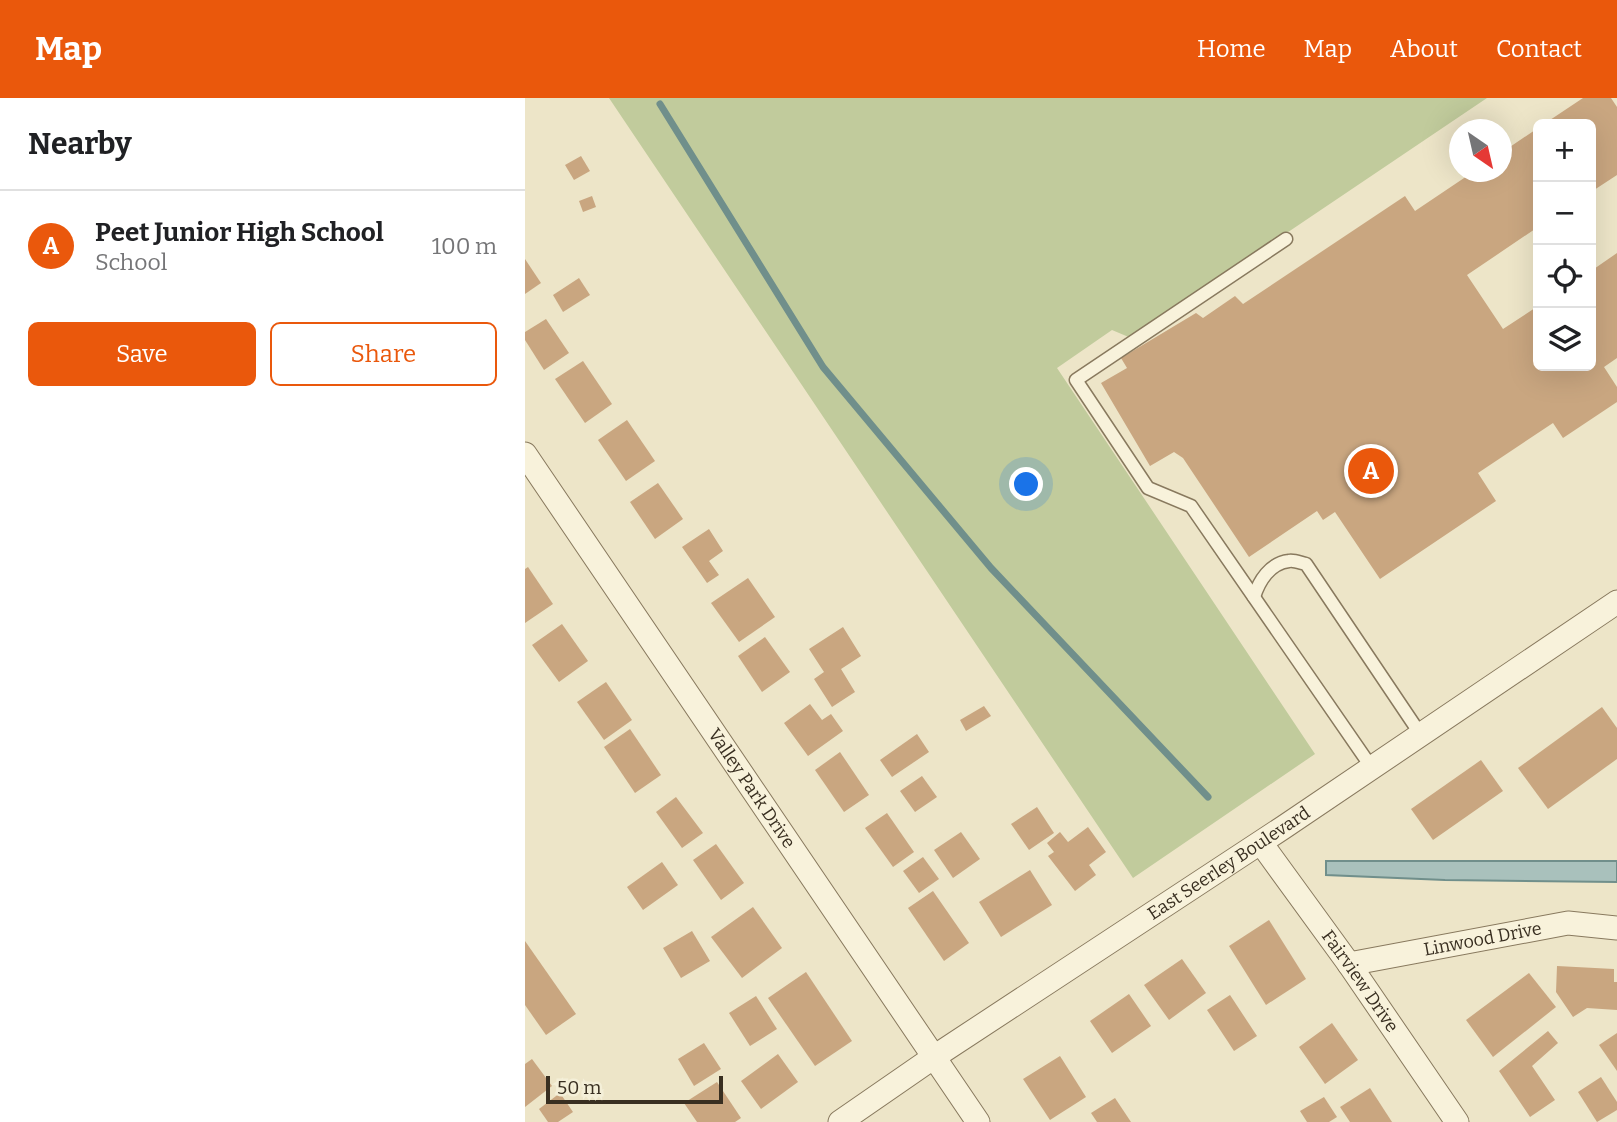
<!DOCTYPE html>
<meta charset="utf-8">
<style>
body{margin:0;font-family:Bitter,serif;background:#f2f2f2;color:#202124}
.controls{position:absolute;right:21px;top:21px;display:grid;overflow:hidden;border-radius:10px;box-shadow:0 7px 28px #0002}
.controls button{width:63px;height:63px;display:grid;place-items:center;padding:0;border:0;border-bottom:2px solid #e0e0e0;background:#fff;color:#202124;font:35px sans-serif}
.compass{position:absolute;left:924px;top:21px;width:63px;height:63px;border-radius:50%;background:#fff;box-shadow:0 7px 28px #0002;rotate:146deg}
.scale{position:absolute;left:21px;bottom:18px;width:177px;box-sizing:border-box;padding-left:7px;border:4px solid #392f21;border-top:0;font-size:19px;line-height:24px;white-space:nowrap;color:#392f21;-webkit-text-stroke:5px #f4efd8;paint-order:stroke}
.you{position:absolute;left:502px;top:387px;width:24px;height:24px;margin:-18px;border:5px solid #fff;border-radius:50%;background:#1a73e8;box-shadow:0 0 0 10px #1a73e833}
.badge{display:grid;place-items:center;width:46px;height:46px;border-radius:50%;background:#ea580c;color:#fff;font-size:23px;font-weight:700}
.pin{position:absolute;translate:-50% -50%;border:4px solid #fff;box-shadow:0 2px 7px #0006}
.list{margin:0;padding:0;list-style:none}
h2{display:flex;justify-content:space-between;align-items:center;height:91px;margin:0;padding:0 28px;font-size:30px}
h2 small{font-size:23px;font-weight:400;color:#757577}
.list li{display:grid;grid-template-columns:46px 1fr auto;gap:21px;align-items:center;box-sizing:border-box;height:112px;padding:0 28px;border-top:2px solid #e0e0e0}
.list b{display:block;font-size:26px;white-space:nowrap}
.list p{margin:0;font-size:23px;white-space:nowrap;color:#757577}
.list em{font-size:23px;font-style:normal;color:#757577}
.actions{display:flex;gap:14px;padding:21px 28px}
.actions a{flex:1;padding:16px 0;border:2px solid #ea580c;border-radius:10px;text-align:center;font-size:24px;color:#ea580c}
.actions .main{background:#ea580c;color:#fff}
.icon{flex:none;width:38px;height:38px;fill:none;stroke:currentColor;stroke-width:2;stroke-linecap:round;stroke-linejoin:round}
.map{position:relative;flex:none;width:1092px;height:1024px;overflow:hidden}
header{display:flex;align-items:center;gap:42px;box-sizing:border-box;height:98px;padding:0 35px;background:#ea580c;color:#fff}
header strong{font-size:33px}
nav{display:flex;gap:38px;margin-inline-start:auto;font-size:24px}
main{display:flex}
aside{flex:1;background:#fff}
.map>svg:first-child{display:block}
.green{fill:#c1cb9c}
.water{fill:#a9c1bc;stroke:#708f8b;stroke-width:2}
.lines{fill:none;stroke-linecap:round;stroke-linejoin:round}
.stream{stroke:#708f8b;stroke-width:7}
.building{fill:#c9a680}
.lane-casing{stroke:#88795e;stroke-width:15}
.street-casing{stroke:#88795e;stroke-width:25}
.lane{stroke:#f8f2db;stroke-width:12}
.street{stroke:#f8f2db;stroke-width:23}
.labels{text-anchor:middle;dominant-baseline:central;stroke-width:6;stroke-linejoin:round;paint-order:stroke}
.street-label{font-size:18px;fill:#392f21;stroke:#f4efd8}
</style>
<header>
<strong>Map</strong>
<nav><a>Home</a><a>Map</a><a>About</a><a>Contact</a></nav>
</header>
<main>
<aside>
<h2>Nearby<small></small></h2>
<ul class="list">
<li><span class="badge">A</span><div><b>Peet Junior High School</b><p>School</p></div><em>100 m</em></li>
</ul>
<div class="actions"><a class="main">Save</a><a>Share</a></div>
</aside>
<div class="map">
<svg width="1092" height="1024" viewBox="0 0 1092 1024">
<rect width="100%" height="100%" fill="#ede5c8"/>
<polygon class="green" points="84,0 962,0 606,240 587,232 532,270 790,656 608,780"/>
<polygon class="water" points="801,763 1092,763 1092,784 920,782 801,777"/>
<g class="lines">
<polyline class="stream" points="135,6 298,269 466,470 683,699"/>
</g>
<g class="building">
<polygon points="1058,0 1086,0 1092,9 1092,77 1066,94 1066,26 1019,26"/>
<polygon points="1013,30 1013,129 942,177 978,231 1013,208 1013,268 1066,268 1066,173 1092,155 1092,260 1079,269 1092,289 1092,304 1038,340 1028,325 953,375 971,403 855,481 810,414 798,422 792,413 724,459 658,360 649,354 625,368 576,285 602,270 596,260 671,215 678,220 710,198 718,206 880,98 890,113 948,74 976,74 976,55"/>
<polygon points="56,58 65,73 49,82 40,67"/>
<polygon points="67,98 71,109 58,114 54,103"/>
<polygon points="0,161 16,185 0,196"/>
<polygon points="54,180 65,197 38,214 28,197"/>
<polygon points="21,221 44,255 19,272 0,242 0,234"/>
<polygon points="58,263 87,306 60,325 30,281"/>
<polygon points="102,322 130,363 101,383 73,342"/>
<polygon points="133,385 158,421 130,441 105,404"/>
<polygon points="184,431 198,453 184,463 194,477 182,485 157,449"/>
<polygon points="3,469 28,506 0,525 0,471"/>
<polygon points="223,480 250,519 214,544 186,505"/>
<polygon points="37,526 63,563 34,584 7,547"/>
<polygon points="318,529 336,558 316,571 330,594 307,609 289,581 299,574 284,551"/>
<polygon points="240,539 265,574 237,594 213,558"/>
<polygon points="81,584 107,622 79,642 52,604"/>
<polygon points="285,606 297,622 306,616 318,633 283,658 259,625"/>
<polygon points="459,608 466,618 441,633 435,622"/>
<polygon points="1077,609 1092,630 1092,661 1023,711 993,670"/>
<polygon points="105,631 136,677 110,695 79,649"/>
<polygon points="392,636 404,654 367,679 355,662"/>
<polygon points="315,654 344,697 319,714 290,672"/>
<polygon points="956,662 978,693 908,742 886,711"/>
<polygon points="397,678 412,699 390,714 375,693"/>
<polygon points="151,699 178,735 157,750 131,714"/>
<polygon points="512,709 529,735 504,752 486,726"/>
<polygon points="362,715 389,754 368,769 340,730"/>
<polygon points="563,729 581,754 564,767 571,777 550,793 523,758 529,754 522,745 535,734 543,744"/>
<polygon points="436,734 455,761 428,780 409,752"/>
<polygon points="191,746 219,785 196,802 168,762"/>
<polygon points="398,759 414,781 394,795 378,773"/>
<polygon points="137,764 153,787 118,812 102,789"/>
<polygon points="505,772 527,807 476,839 454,804"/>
<polygon points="408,793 444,845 419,863 383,810"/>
<polygon points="228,809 257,850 217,880 186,839"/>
<polygon points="744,822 781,881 741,907 704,848"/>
<polygon points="167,833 185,863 156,880 138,850"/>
<polygon points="0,843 51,916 21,937 0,907"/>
<polygon points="657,861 681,895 644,922 619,887"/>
<polygon points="1032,868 1089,871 1089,884 1092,884 1092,912 1062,910 1048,919 1031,894"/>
<polygon points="281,874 327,943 290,968 243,900"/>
<polygon points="1004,875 1031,909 968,959 941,922"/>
<polygon points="604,896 626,928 587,955 565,923"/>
<polygon points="705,897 732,938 709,953 682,912"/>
<polygon points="231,898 252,931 225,948 204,915"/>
<polygon points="807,925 833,962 800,986 774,949"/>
<polygon points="1023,933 1033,945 1007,968 1030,1002 1005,1019 974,973"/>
<polygon points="1092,935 1092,973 1074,947"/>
<polygon points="179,945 196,971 169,988 153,961"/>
<polygon points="253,956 273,984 236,1011 216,983"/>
<polygon points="535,958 561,999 525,1022 498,981"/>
<polygon points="7,961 27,988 0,1009 0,966"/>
<polygon points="1076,979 1092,1004 1092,1012 1072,1024 1053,994"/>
<polygon points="192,984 216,1020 210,1024 172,1024 159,1005"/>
<polygon points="845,990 867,1024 825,1024 815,1009"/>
<polygon points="35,995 48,1014 33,1024 23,1024 14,1011"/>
<polygon points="799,999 812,1019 804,1024 782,1024 775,1013"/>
<polygon points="590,1000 606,1024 572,1024 566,1015"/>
</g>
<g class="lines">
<g class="lane-casing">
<g id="lane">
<polyline points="761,141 551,282 623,390 666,408 847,670"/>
<path d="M729 499C734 483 745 465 764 463 769 462 776 465 781 466L896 637"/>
</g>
</g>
<g class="street-casing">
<g id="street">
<path id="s1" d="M0 356 453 1024"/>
<path id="s2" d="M736 745 824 866 932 1024"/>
<path id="s3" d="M824 866 1043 825 1092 830"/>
<path id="s4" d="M315 1024 409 959 759 729 1092 504"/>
</g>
</g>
<use href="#lane" class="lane"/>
<use href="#street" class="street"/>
</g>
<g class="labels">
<g class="street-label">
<text stroke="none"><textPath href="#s1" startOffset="404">Valley Park Drive</textPath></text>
<text stroke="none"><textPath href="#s4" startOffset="467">East Seerley Boulevard</textPath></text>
<text stroke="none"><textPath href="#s3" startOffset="136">Linwood Drive</textPath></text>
<text stroke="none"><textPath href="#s2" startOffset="170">Fairview Drive</textPath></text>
</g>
</g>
</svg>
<div class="controls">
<button>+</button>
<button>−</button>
<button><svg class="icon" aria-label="locate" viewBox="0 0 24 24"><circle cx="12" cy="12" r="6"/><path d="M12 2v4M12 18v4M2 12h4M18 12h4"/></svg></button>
<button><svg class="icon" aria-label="layers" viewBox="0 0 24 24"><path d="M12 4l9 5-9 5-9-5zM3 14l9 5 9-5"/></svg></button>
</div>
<svg class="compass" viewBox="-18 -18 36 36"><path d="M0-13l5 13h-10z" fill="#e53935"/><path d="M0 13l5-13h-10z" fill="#757577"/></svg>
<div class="scale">50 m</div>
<div class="you"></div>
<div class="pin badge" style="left:846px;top:373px">A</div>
</div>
</main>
